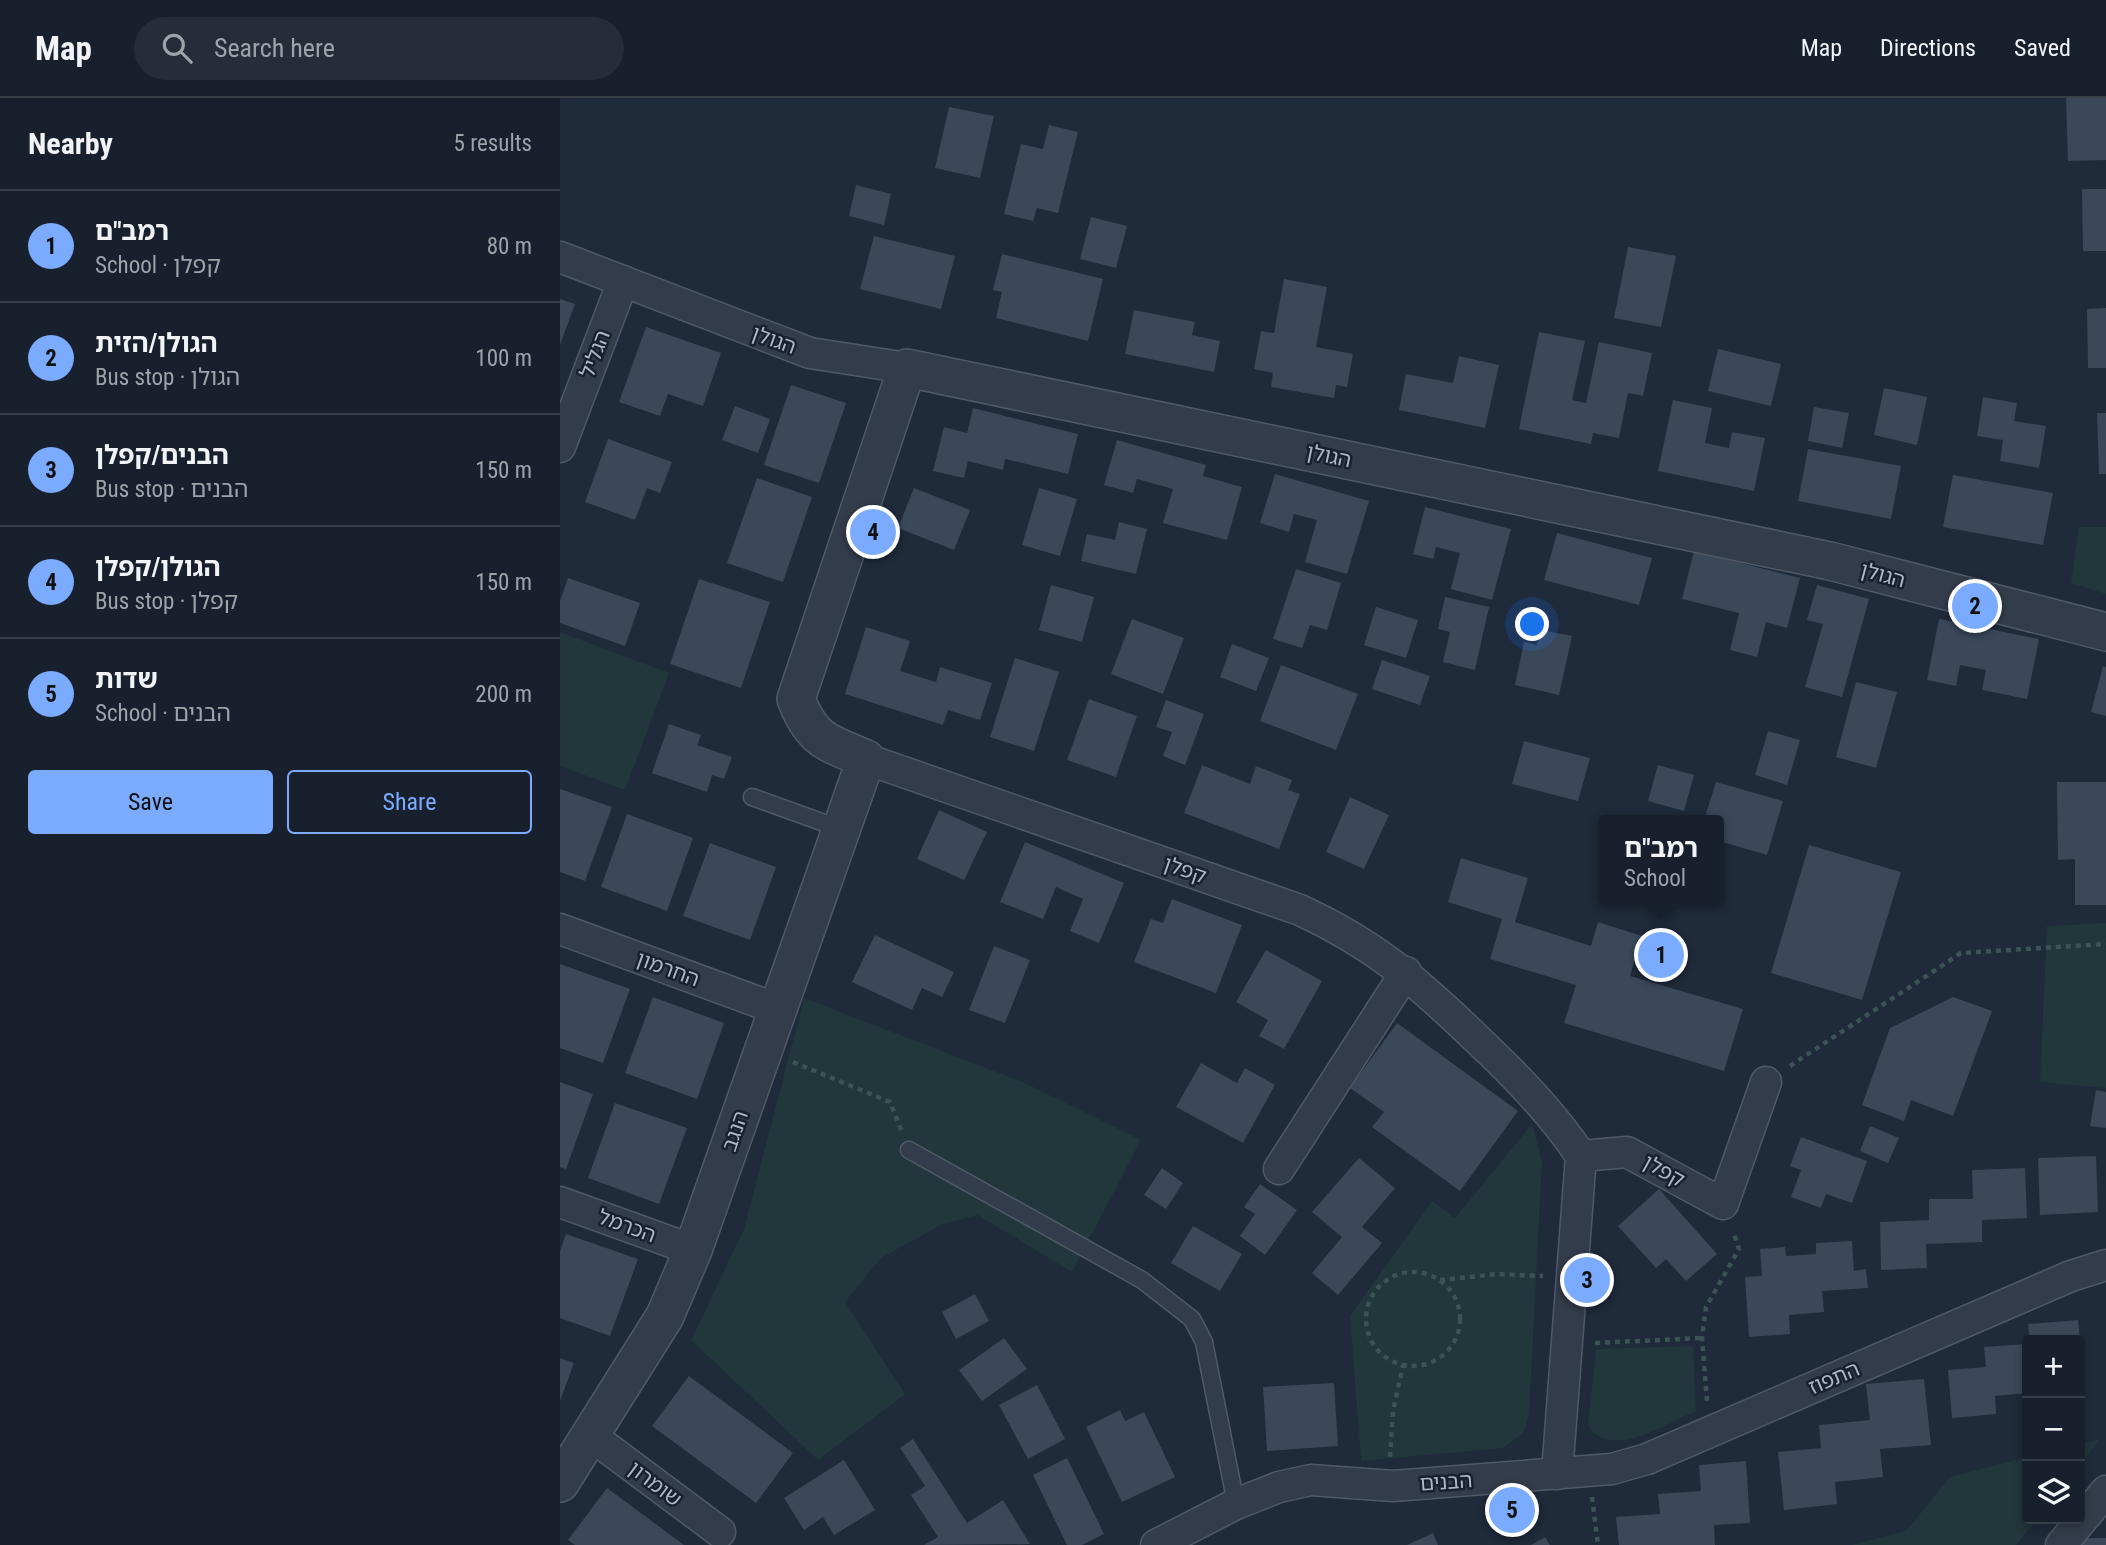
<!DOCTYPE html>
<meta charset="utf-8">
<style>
body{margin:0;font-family:"Roboto Condensed","Noto Sans Hebrew",sans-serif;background:#242d38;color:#f1f3f6}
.controls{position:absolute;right:21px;bottom:21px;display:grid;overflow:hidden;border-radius:7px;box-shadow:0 4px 10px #0003}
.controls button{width:63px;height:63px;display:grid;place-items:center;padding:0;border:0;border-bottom:2px solid #363e48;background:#17202c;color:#f1f3f6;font:35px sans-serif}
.you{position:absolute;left:973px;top:527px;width:24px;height:24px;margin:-18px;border:5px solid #fff;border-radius:50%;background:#1a73e8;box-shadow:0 0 0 10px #1a73e833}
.badge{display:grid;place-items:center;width:46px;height:46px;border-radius:50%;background:#7aabff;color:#111;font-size:23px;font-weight:700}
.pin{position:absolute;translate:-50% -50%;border:4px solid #fff;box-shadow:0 2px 7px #0006}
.popup{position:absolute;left:1038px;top:717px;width:126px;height:91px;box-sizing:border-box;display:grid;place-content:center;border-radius:7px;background:#17202c;filter:drop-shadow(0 2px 5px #0005);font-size:23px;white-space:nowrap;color:#9ea3a9}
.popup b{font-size:26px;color:#f1f3f6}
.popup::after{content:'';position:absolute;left:50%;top:100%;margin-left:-14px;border:14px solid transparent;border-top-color:#17202c}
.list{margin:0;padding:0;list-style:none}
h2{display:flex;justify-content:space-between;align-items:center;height:91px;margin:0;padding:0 28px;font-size:30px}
h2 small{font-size:23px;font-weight:400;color:#9ea3a9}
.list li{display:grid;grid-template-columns:46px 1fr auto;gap:21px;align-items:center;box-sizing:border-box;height:112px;padding:0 28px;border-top:2px solid #363e48}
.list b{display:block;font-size:26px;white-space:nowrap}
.list p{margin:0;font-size:23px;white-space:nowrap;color:#9ea3a9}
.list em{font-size:23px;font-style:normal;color:#9ea3a9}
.actions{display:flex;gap:14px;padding:21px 28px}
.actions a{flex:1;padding:16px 0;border:2px solid #7aabff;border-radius:7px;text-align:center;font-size:24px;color:#7aabff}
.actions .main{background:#7aabff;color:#111}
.icon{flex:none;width:38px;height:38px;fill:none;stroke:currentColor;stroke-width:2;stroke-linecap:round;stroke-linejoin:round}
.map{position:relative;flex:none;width:1546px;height:1447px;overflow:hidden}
header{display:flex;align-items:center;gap:42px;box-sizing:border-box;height:98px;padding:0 35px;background:#17202c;border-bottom:2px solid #363e48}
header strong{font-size:33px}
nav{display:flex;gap:38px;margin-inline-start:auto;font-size:24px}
.search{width:490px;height:63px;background:#242d38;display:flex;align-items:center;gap:18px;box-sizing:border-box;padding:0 24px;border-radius:38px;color:#9ea3a9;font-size:26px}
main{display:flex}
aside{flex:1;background:#17202c}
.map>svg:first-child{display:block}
.green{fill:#21373b}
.building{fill:#3a485a}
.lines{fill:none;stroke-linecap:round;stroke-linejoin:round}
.service-casing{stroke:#505968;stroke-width:19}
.minor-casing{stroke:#505968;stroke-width:33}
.tertiary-casing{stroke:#505968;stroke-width:40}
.path{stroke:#3b5355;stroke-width:4.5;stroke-dasharray:5 5;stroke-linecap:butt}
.service{stroke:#333c4a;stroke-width:16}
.minor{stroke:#333c4a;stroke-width:30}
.tertiary{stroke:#333c4a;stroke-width:37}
.labels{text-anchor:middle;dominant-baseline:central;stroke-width:5;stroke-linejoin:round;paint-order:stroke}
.street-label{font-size:21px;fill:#adb6c7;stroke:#18212e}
</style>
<header>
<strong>Map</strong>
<div class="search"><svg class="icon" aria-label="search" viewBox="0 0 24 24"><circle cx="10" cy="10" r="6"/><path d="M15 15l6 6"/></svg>Search here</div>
<nav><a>Map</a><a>Directions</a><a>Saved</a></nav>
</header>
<main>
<aside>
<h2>Nearby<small>5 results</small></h2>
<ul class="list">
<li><span class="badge">1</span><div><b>רמב&quot;ם</b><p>School · קפלן</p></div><em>80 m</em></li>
<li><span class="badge">2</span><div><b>הגולן/הזית</b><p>Bus stop · הגולן</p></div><em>100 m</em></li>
<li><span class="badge">3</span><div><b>הבנים/קפלן</b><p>Bus stop · הבנים</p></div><em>150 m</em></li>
<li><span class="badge">4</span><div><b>הגולן/קפלן</b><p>Bus stop · קפלן</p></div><em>150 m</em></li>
<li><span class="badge">5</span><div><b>שדות</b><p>School · הבנים</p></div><em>200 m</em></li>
</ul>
<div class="actions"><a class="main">Save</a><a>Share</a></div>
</aside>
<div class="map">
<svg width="1546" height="1447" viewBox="0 0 1546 1447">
<rect width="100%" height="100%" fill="#1f2a3a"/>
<g class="green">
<polygon points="1519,429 1546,429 1546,496 1511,485"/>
<polygon points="0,534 109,575 65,692 0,668"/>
<polygon points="1546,825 1546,990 1480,984 1487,828"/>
<polygon points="244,900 465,985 581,1042 512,1174 418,1117 383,1126 321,1160 285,1204 345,1296 258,1362 131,1242 184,1131"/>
<polygon points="972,1026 982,1063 969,1318 964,1334 943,1350 801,1363 790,1218 872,1103 895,1120"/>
<path d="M1133 1248 1136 1313C1108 1325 1049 1364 1028 1327L1036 1251Z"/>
<polygon points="1540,1341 1520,1367 1520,1346"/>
<polygon points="1467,1359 1467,1421 1477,1421 1456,1447 1291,1447 1346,1433 1390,1379"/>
</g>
<g class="building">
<polygon points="1506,0 1546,0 1546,62 1508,63"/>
<polygon points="389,9 434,18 420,80 375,70"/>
<polygon points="489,27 518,34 498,115 477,110 473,123 444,116 461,46 483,51"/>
<polygon points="296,87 331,96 324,127 289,118"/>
<polygon points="1522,91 1546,91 1546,153 1523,153"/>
<polygon points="531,119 567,128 556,170 520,161"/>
<polygon points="314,138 395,158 381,211 300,191"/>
<polygon points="1068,149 1116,158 1101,229 1054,220"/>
<polygon points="442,156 543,181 528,243 436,220 442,194 433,192"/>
<polygon points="724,181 767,189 756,249 793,256 787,289 776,287 774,300 711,289 713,275 694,271 701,233 714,235"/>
<polygon points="0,201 15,206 0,247"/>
<polygon points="1546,210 1546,270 1528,270 1527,211"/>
<polygon points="574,212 635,224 632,237 660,243 654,274 565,256"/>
<polygon points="86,229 161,255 143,308 108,296 100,318 59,304"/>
<polygon points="979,234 1025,243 1012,302 1026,305 1039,244 1092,255 1083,298 1068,295 1059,340 1033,335 1031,346 959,331"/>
<polygon points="1158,251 1221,266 1211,308 1148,293"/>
<polygon points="899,258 939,267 925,330 839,312 846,276 893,285"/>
<polygon points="231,287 286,305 259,385 204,367"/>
<polygon points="1324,290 1367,299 1357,347 1314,337"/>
<polygon points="1423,299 1457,305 1454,323 1486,328 1479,370 1440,363 1443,342 1417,338"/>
<polygon points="1113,302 1152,310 1145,345 1169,350 1172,334 1205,340 1194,393 1098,373"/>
<polygon points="175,308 210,321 198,355 162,342"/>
<polygon points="1254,309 1289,315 1282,350 1248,343"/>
<polygon points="413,310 518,336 508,376 445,361 443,372 408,363 404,380 373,373 384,329 407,335"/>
<polygon points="1537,315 1546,315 1546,376 1539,376"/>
<polygon points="48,341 112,364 100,395 87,390 75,422 25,404"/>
<polygon points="557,342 646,367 643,378 682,389 667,442 603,425 613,391 577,381 573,395 544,387"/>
<polygon points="1248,351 1341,368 1331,421 1238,403"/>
<polygon points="715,376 809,403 787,476 745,464 757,422 734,416 729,434 700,425"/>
<polygon points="1393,377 1493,395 1483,447 1383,429"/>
<polygon points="197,380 252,399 223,484 167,465"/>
<polygon points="354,390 410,412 394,452 338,430"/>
<polygon points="479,390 517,401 500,458 462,447"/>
<polygon points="865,409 951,431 932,502 891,491 900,455 876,449 873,461 853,456"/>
<polygon points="559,424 587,431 576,476 521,463 527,436 555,442"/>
<polygon points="997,435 1092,460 1079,507 984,482"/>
<polygon points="1134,453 1240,480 1227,530 1206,524 1197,559 1170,552 1179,515 1122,501"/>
<polygon points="736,471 781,485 767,532 750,527 742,550 713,541"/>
<polygon points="8,480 80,505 65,548 0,525 0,503"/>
<polygon points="139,481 210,504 181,590 110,566"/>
<polygon points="491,487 534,499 522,544 479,532"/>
<polygon points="1257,487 1309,501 1282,599 1245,589 1263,526 1247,522"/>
<polygon points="885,499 929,509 915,572 883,564 890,534 878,531"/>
<polygon points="816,509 858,522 846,560 804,547"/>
<polygon points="572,521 624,540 603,596 551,576"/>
<polygon points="1379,521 1479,541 1467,601 1422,592 1426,572 1400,567 1396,588 1367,582"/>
<polygon points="306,529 350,543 340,573 376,584 380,569 432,585 420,622 388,612 383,627 285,596"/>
<polygon points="980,532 1012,538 999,597 955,587 964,544 977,547"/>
<polygon points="672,546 709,560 696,593 660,579"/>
<polygon points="455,560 499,574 474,653 430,639"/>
<polygon points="822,562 870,578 860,607 812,591"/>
<polygon points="721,567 798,596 776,652 700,623"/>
<polygon points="1543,568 1546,569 1546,618 1531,614"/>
<polygon points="1296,584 1337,594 1316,670 1276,659"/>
<polygon points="529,601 577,618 556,679 507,662"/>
<polygon points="606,602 644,616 625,667 603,658 612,634 596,629"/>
<polygon points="109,626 141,637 137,647 172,659 164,681 152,677 147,694 92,675"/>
<polygon points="1208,633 1240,642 1227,687 1195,677"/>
<polygon points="964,643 1030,660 1018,703 952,686"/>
<polygon points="642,667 690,686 696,668 732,682 728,692 740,696 719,751 624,715"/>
<polygon points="1098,667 1134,677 1124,713 1088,703"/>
<polygon points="1156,684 1223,703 1207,757 1159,743 1159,722 1144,722"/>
<polygon points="1497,684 1546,684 1546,807 1515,807 1515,761 1498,762"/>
<polygon points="0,691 52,709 25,783 0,774"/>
<polygon points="790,699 829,717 804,771 766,754"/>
<polygon points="379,712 427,734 404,782 357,761"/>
<polygon points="67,716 133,740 107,813 41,789"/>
<polygon points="465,744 564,785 539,845 510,833 523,801 496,789 483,821 440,804"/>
<polygon points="150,745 216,769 190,842 123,818"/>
<polygon points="1249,747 1341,774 1302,902 1211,875"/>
<polygon points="901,760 968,780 955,824 1031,848 1038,824 1082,838 1070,878 1183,911 1164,973 1004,925 1016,887 930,861 942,821 888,804"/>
<polygon points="612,801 682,827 656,895 574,864 591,821 603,825"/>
<polygon points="315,837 394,874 382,899 362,890 352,912 292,884"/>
<polygon points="434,848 470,862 445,925 409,912"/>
<polygon points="706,852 762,883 724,951 699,938 708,922 676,904"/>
<polygon points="0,866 70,891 43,965 0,950"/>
<polygon points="93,899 164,925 137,1001 65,975"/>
<polygon points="1393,899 1432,913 1393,1018 1351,1002 1344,1023 1302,1007 1330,930"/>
<polygon points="837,925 958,1013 900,1093 812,1029 824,1014 790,990"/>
<polygon points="641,965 677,985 685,970 715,987 683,1045 616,1009"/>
<polygon points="0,984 33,996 6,1071 0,1069"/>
<polygon points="1536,992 1546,994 1546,1030 1530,1028"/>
<polygon points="55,1005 127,1030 99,1106 28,1080"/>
<polygon points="1310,1028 1339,1040 1328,1065 1300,1053"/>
<polygon points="1241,1039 1307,1063 1292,1105 1266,1096 1261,1110 1231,1099 1241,1072 1230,1068"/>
<polygon points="1536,1058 1538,1114 1480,1117 1478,1060"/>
<polygon points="799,1060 835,1090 802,1129 822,1145 778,1197 752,1175 782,1139 752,1114"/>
<polygon points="602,1070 623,1085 606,1111 584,1097"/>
<polygon points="1465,1070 1467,1120 1422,1122 1422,1144 1366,1146 1367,1170 1321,1172 1320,1124 1369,1122 1369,1101 1413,1101 1412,1072"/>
<polygon points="700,1086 737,1112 705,1157 680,1138 695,1116 684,1109"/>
<polygon points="1099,1091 1157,1156 1126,1183 1106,1161 1096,1170 1058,1128"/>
<polygon points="633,1128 682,1156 660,1193 611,1165"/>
<polygon points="6,1136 78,1161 50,1238 0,1220 0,1153"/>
<polygon points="1292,1143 1294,1173 1306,1171 1308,1190 1262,1193 1264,1214 1229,1217 1230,1236 1189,1239 1185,1179 1202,1178 1200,1151 1225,1149 1226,1158 1256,1156 1256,1145"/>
<polygon points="415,1196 429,1223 396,1241 382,1214"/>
<polygon points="1518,1222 1520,1242 1470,1242 1468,1226"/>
<polygon points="444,1240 467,1271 422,1303 399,1272"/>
<polygon points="1467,1246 1467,1295 1435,1298 1436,1316 1392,1320 1388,1272 1426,1269 1424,1249"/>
<polygon points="0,1260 14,1265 0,1303"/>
<polygon points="129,1278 233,1355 196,1405 92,1328"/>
<polygon points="1364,1281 1371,1347 1320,1351 1323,1379 1275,1384 1277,1406 1224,1412 1218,1354 1261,1350 1259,1327 1310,1322 1306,1286"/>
<polygon points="774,1285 778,1348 707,1353 703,1289"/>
<polygon points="477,1287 505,1341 468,1361 439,1307"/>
<polygon points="560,1312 565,1323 584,1314 615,1379 562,1404 526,1329"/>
<polygon points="353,1341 407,1425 443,1402 470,1446 364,1447 378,1439 351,1397 365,1388 340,1350"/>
<polygon points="507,1360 544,1436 522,1447 507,1447 473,1377"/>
<polygon points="284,1362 315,1412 274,1437 263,1419 244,1432 224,1400"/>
<polygon points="1186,1363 1190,1425 1154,1427 1155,1447 1059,1447 1056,1419 1100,1416 1098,1396 1141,1393 1139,1367"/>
<polygon points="47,1390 124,1447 15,1447 8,1442"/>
<polygon points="873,1435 878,1447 847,1447"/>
<polygon points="985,1439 990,1447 971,1447"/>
<rect x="1518" y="1440" width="28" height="7"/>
</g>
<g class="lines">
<g class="service-casing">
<g id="service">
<polyline points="192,699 281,731"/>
<polyline points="349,1052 582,1182 632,1221 644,1244 676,1406"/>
</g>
</g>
<g class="minor-casing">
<g id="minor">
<polyline points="0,159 250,255 347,270"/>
<polyline points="0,349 63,183"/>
<path d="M306 661 740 812C816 847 859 885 919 943 957 979 992 1015 1021 1058L1067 1054 1163 1106 1206 984"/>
<polyline points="0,831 217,911"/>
<polyline points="719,1071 846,874"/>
<polyline points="0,1104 133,1152"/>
<polyline points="30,1337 160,1434"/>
<polyline points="997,1376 1021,1058"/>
<polyline points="596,1447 676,1406 719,1389 751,1382 833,1388 1052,1371 1087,1361 1511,1178 1546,1167"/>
<polyline points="1501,1447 1546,1393"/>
</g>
</g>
<g class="tertiary-casing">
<path id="tertiary" d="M0 1385 105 1218 133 1152 306 661C267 644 253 644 236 601L347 270 1270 463 1546 534"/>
</g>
<g class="path">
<polyline points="233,964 330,1004 342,1034"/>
<polyline points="1230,968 1401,855 1546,846"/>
<circle cx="853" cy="1221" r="47"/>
<polyline points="880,1182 938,1176 983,1178"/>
<polyline points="1035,1245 1142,1240"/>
<polyline points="1147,1303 1142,1240 1146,1209 1179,1151 1173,1133"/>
<polyline points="830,1359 833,1313 843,1267"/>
<polyline points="1032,1399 1038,1447"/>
</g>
<use href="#service" class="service"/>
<use href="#minor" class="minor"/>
<use href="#tertiary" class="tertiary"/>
</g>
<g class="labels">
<g class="street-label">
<text transform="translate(214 242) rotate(20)">הגולן</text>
<text transform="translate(35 256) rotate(-69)">הגליל</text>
<text transform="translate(769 358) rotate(12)">הגולן</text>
<text transform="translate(1323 477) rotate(15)">הגולן</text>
<text transform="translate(625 772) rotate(19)">קפלן</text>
<text transform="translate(108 871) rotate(20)">החרמון</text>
<text transform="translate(175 1033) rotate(-71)">הנגב</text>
<text transform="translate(1104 1073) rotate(29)">קפלן</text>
<text transform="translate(67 1128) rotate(20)">הכרמל</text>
<text transform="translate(1274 1280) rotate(-23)">התפוז</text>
<text transform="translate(886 1384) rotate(-4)">הבנים</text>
<text transform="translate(95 1386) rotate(37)">שומרון</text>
</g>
</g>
</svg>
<div class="controls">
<button>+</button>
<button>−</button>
<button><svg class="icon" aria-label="layers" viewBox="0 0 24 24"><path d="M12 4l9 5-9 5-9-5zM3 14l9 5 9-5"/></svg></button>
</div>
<div class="you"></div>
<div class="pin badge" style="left:1101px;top:857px">1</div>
<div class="popup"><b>רמב&quot;ם</b>School</div>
<div class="pin badge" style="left:1415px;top:508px">2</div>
<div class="pin badge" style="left:1027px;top:1182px">3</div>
<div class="pin badge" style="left:313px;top:434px">4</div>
<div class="pin badge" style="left:952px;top:1412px">5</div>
</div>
</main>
